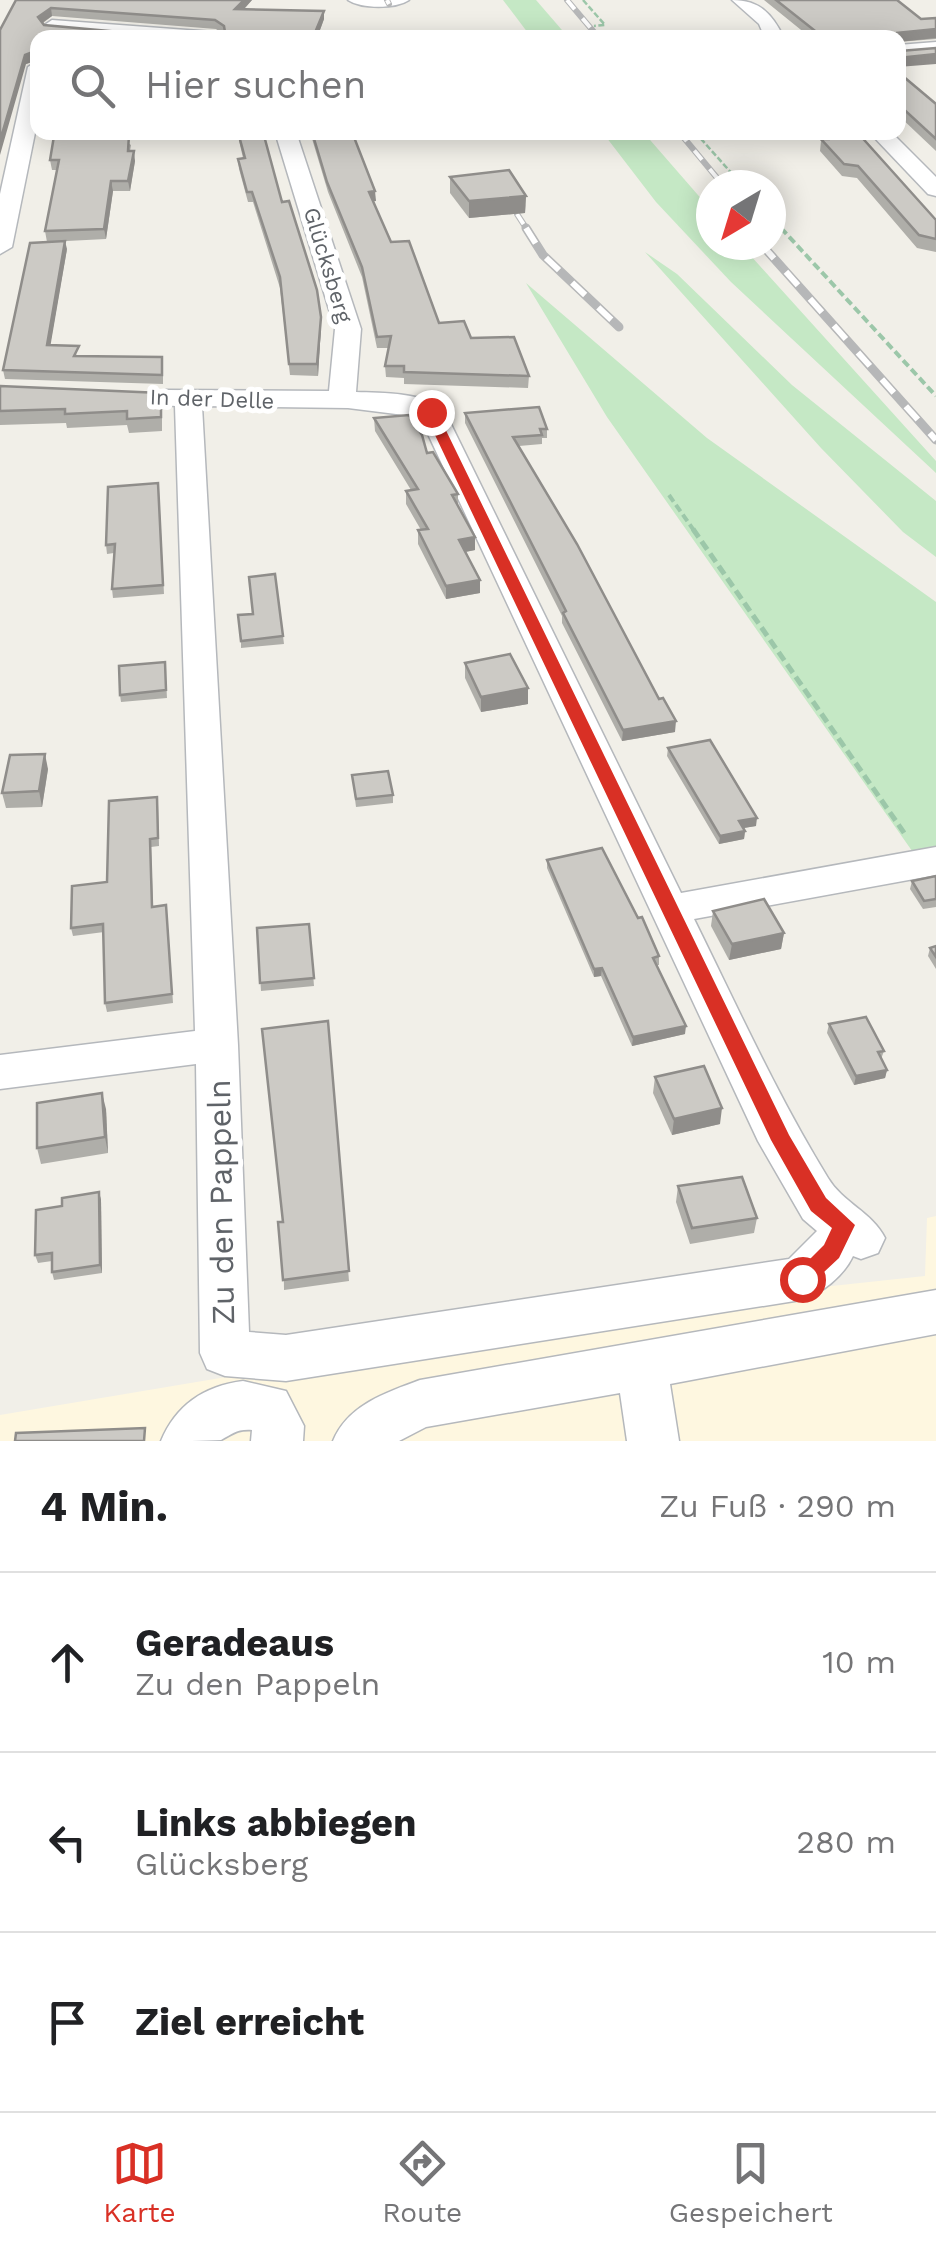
<!DOCTYPE html>
<html lang="de">
<meta charset="utf-8">
<style>
body{margin:0;font-family:"Work Sans",sans-serif;background:#f6f6f6;color:#202124}
.compass{position:absolute;left:696px;top:170px;width:90px;height:90px;border-radius:50%;background:#fff;box-shadow:0 5px 25px #0003;rotate:218deg}
.stop{position:absolute;width:30px;height:30px;margin:-22px;border:8px solid #d93025;border-radius:50%;background:#fff}
.stop.end{background:#d93025;border-color:#fff;box-shadow:0 2px 10px #0008}
.list{margin:0;padding:0;list-style:none}
h2{display:flex;justify-content:space-between;align-items:center;height:130px;margin:0;padding:0 40px;font-size:42px}
h2 small{font-size:32px;font-weight:400;color:#757577}
.list li{display:grid;grid-template-columns:65px 1fr auto;gap:30px;align-items:center;box-sizing:border-box;height:180px;padding:0 40px;border-top:2px solid #e0e0e0}
.list b{display:block;font-size:38px;white-space:nowrap}
.list p{margin:0;font-size:32px;white-space:nowrap;color:#757577}
.list em{font-size:32px;font-style:normal;color:#757577}
.icon{flex:none;width:55px;height:55px;fill:none;stroke:currentColor;stroke-width:2;stroke-linecap:round;stroke-linejoin:round}
.map{position:relative;flex:none;width:936px;height:1441px;overflow:hidden}
.search{position:absolute;background:#fff;box-shadow:0 5px 25px #0003;left:30px;right:30px;top:30px;height:110px;display:flex;align-items:center;gap:25px;box-sizing:border-box;padding:0 35px;border-radius:20px;color:#757577;font-size:38px}
.sheet{height:670px;background:#fff}
nav{display:flex;justify-content:space-around;align-items:center;box-sizing:border-box;height:140px;border-top:2px solid #e0e0e0;background:#fff;font-size:28px;color:#757577}
nav a{display:grid;justify-items:center;gap:5px}
nav .on{color:#d93025}
.map>svg:first-child{display:block}
.commercial{fill:#fef7e0}
.green{fill:#c5e8c5}
.lines{fill:none;stroke-linecap:round;stroke-linejoin:round}
.minor-casing{stroke:#b5b8bc;stroke-width:3}
.path-far2{stroke:#9cc7a9;stroke-width:2.5;stroke-dasharray:6 2.5;stroke-linecap:butt}
.path-far1{stroke:#9cc7a9;stroke-width:4;stroke-dasharray:8 4;stroke-linecap:butt}
.path{stroke:#9cc7a9;stroke-width:5;stroke-dasharray:10 5;stroke-linecap:butt}
.minor{fill:#fff;fill-rule:evenodd}
.rail-far1-casing{stroke:#b6b7b8;stroke-width:6}
.rail-casing{stroke:#b6b7b8;stroke-width:9}
.rail-far1{stroke:#fff;stroke-width:4;stroke-dasharray:12;stroke-linecap:butt}
.rail{stroke:#fff;stroke-width:6;stroke-dasharray:18;stroke-linecap:butt}
.wall{fill:#afaea9;fill-rule:evenodd}
.shaded-wall{fill:#8f8d8a}
.building{fill:#cccac5;stroke:#8f8d8a;stroke-width:2.5;fill-rule:evenodd}
.route{fill:#d93025}
.labels{text-anchor:middle;dominant-baseline:central;stroke-width:10;stroke-linejoin:round;paint-order:stroke}
.far-street-label{font-size:22px;fill:#5f6368;stroke:#fff}
.near-street-label{font-size:32px;fill:#5f6368;stroke:#fff}
</style>
<div class="map">
<svg width="936" height="1441" viewBox="0 0 936 1441">
<rect width="100%" height="100%" fill="#f1efe8"/>
<polygon class="commercial" points="936,1216 936,1441 0,1441 0,1415 656,1305 925,1276 927,1218"/>
<g class="green">
<polygon points="503,0 536,0 568,37 531,37"/>
<polygon points="603,133 644,133 711,210 711,245 741,245 936,461 936,473 731,282 656,202"/>
<polygon points="645,252 677,274 792,385 936,501 936,557 903,532 821,448"/>
<polygon points="526,283 707,438 936,602 936,885 607,417"/>
</g>
<g class="lines">
<g class="minor-casing">
<g id="minor">
<path d="M348 0H409C396 9 361 9 348 0Z"/>
<path d="M732 0C759 0 772 13 784 38H765L759 24Z"/>
<polygon points="52,20 214,32 223,38 132,38 46,30 43,26"/>
<polygon points="936,42 936,54 898,57 898,45"/>
<polygon points="38,61 38,118 12,247 0,254 0,194 28,67"/>
<path d="M275 132H296L361 329 356 392C382 393 428 392 445 412L681 893 936 847V875L694 919C737 1006 777 1095 828 1178 843 1203 872 1212 885 1238L878 1253 861 1259 853 1256C843 1277 822 1293 801 1300L286 1381 225 1376 207 1369 200 1353 196 1064 0 1089V1055L195 1031 175 406 156 404 152 398 166 390 329 391 335 329ZM202 406 348 408 420 417 758 1141 803 1219 817 1231 789 1259 286 1335 249 1332 238 1045Z"/>
<polygon points="869,132 891,132 936,177 936,196 928,194"/>
<path d="M936 1290V1334L670 1384 679 1441H627L620 1393 426 1427 399 1441H333C348 1405 385 1393 420 1380Z"/>
<path d="M243 1381 286 1391 304 1426 303 1441H251L252 1430C236 1429 233 1434 221 1440 206 1441 177 1441 161 1441 176 1405 204 1386 243 1381Z"/>
</g>
</g>
<g class="path-far2">
<polyline points="583,0 605,25 594,26"/>
<polyline points="695,132 742,185"/>
<polyline points="771,218 783,231"/>
</g>
<g class="path-far1">
<polyline points="781,228 936,396"/>
<polyline points="669,495 695,532"/>
</g>
<polyline class="path" points="693,529 907,837"/>
<use href="#minor" class="minor"/>
<g class="rail-far1-casing">
<g id="rail-far1">
<polyline points="387,0 389,4"/>
<polyline points="567,0 599,38"/>
<polyline points="679,132 723,185"/>
<polyline points="517,214 528,231"/>
</g>
</g>
<g class="rail-casing">
<g id="rail">
<polyline points="526,228 543,255 619,327"/>
<polyline points="762,245 936,440"/>
</g>
</g>
<use href="#rail-far1" class="rail-far1"/>
<use href="#rail" class="rail"/>
</g>
<g class="wall">
<path d="M16 0H252L244 9 324 11V19L317 38H38V60L26 64ZM52 16 216 29 220 32 131 33 44 25 43 23Z"/>
<polygon points="764,0 897,0 921,19 936,18 936,39 898,42 898,38 811,38"/>
<polygon points="898,72 936,104 936,151 898,115"/>
<polygon points="66,132 118,132 118,136 131,145 130,151 135,161 130,191 113,191 106,239 47,242 45,231 57,170 52,170 50,160 66,136"/>
<polygon points="237,132 263,132 282,202 321,327 318,376 290,375 280,288 253,202 248,202 239,169 238,159 243,158"/>
<polygon points="310,132 352,132 376,201 373,201 391,242 439,323 471,338 529,376 528,388 404,384 404,378 386,377 385,366 389,348 377,348 362,277 328,192"/>
<polygon points="812,132 857,132 936,220 936,252 917,248 857,178 842,176 820,151 821,141"/>
<polygon points="450,177 526,196 525,213 469,218 450,193"/>
<polygon points="67,249 50,345 80,356 163,366 163,384 5,379 3,370"/>
<polygon points="0,386 162,407 162,431 129,433 127,425 67,428 66,423 0,425"/>
<polygon points="465,413 547,429 547,438 542,438 542,444 519,446 675,732 622,741 562,623 562,616 465,423"/>
<polygon points="374,418 427,453 458,494 458,506 475,537 475,550 466,552 480,593 446,599 418,544 418,530 421,530 406,504 406,491 411,490 375,431"/>
<polygon points="159,492 164,594 113,598 112,589 114,553 107,554 106,545"/>
<polygon points="275,574 284,644 241,648 241,641"/>
<polygon points="165,662 167,698 121,702 120,695"/>
<polygon points="465,663 528,704 481,712 465,678"/>
<polygon points="668,748 756,826 743,828 745,831 744,839 719,844 667,756"/>
<polygon points="48,769 42,807 6,808 2,793"/>
<polygon points="352,775 393,795 393,803 356,807"/>
<polygon points="158,805 159,846 151,847 153,907 167,913 173,1003 107,1012 105,1003 104,932 73,936 71,928 107,882"/>
<polygon points="547,860 659,956 659,965 657,965 685,1034 632,1046 601,976 594,977 547,868"/>
<polygon points="936,876 936,907 923,909 910,889 912,881"/>
<polygon points="713,911 784,933 781,949 729,960 711,926"/>
<polygon points="309,924 314,986 261,991 257,928"/>
<polygon points="936,946 936,969 928,956 930,948"/>
<polygon points="328,1021 349,1281 284,1290 283,1222"/>
<polygon points="829,1024 884,1051 881,1059 887,1070 885,1078 854,1085 827,1033"/>
<polygon points="655,1077 720,1124 672,1135 653,1093"/>
<polygon points="106,1109 108,1153 41,1164 37,1148"/>
<polygon points="678,1186 757,1218 754,1233 690,1244 676,1202"/>
<polygon points="99,1192 101,1200 102,1273 54,1280 52,1272 52,1261 38,1263 35,1255"/>
</g>
<g class="shaded-wall">
<polygon points="244,0 252,0 236,18 235,9"/>
<polygon points="51,8 52,16 39,25 38,17"/>
<polygon points="324,11 324,19 317,38 314,38"/>
<polygon points="936,29 936,38 898,42 898,38 896,38 897,33"/>
<polygon points="38,50 38,60 26,64 0,155 0,141 25,55"/>
<polygon points="936,54 936,64 898,67 898,58"/>
<polygon points="134,151 135,161 130,191 128,181"/>
<polygon points="111,181 113,191 106,239 104,229"/>
<polygon points="375,191 376,201 369,202 369,192"/>
<polygon points="526,196 525,213 469,218 469,201"/>
<polygon points="65,241 67,249 49,354 47,345"/>
<polygon points="321,317 321,327 318,376 317,364"/>
<polygon points="475,537 475,550 459,553 459,540"/>
<polygon points="480,580 480,593 446,599 446,586"/>
<polygon points="528,688 528,704 481,712 481,697"/>
<polygon points="676,721 675,732 622,741 623,730"/>
<polygon points="45,754 48,769 42,807 39,791"/>
<polygon points="757,818 756,826 738,829 739,821"/>
<polygon points="745,831 744,839 719,844 720,836"/>
<polygon points="784,933 781,949 729,960 732,944"/>
<polygon points="602,968 601,976 594,977 594,969"/>
<polygon points="686,1026 685,1034 632,1046 633,1037"/>
<polygon points="887,1070 885,1078 854,1085 856,1076"/>
<polygon points="102,1093 106,1109 108,1153 105,1137"/>
<polygon points="722,1108 720,1124 672,1135 674,1119"/>
<polygon points="99,1192 101,1200 102,1273 100,1265"/>
</g>
<g class="building">
<path d="M16 0H244L235 9 324 11 314 35 315 38H38V50L25 55 0 141V30ZM51 8 215 20 224 26 225 32 131 33 44 25 38 17Z"/>
<polygon points="776,0 897,0 921,19 936,18 936,29 897,33 896,38 824,38"/>
<polygon points="936,48 936,54 898,58 898,50 900,51"/>
<polygon points="898,72 936,104 936,139 898,104"/>
<polygon points="66,132 116,132 115,136 129,135 128,151 134,151 128,181 111,181 104,229 45,231 59,160 50,160 54,136 66,136"/>
<polygon points="238,132 263,132 282,202 289,201 317,290 321,317 317,364 289,364 280,277 252,192 247,192 238,159 245,158"/>
<polygon points="312,132 352,132 375,191 369,192 391,242 409,241 439,323 464,321 471,338 514,337 529,376 404,372 404,366 385,366 391,336 377,337 362,267 327,182"/>
<polygon points="826,132 857,132 936,220 936,239 919,235 858,166 844,164 821,139 827,139 824,136 829,135"/>
<polygon points="509,170 526,196 469,201 450,177"/>
<polygon points="65,241 47,345 79,346 74,356 162,357 162,375 3,370 30,243"/>
<polygon points="0,386 161,393 161,417 127,419 127,411 65,414 65,409 0,411"/>
<polygon points="539,407 547,429 540,429 542,435 513,437 577,544 659,699 663,698 676,721 623,730 563,613 566,611 465,413"/>
<polygon points="409,415 422,435 427,453 433,452 458,494 452,495 475,537 459,540 480,580 446,586 418,530 428,529 406,491 418,489 374,418"/>
<polygon points="158,483 163,585 112,589 115,544 106,545 108,487"/>
<polygon points="275,574 283,636 241,641 238,615 253,614 249,577"/>
<polygon points="510,654 528,688 481,697 465,663"/>
<polygon points="165,662 166,690 120,695 119,666"/>
<polygon points="710,740 757,818 739,821 745,831 720,836 668,748"/>
<polygon points="45,754 39,791 2,793 10,755"/>
<polygon points="388,771 393,795 356,799 352,775"/>
<polygon points="157,797 158,838 150,839 152,907 166,905 172,994 105,1003 103,924 71,928 72,886 107,882 109,801"/>
<polygon points="602,848 638,918 642,917 659,956 653,958 686,1026 633,1037 602,968 594,969 547,860"/>
<polygon points="936,876 936,899 924,901 912,881"/>
<polygon points="764,899 784,933 732,944 713,911"/>
<polygon points="309,924 314,978 260,983 257,928"/>
<polygon points="936,946 936,957 930,948"/>
<polygon points="866,1017 884,1051 878,1052 887,1070 856,1076 829,1024"/>
<polygon points="328,1021 349,1271 283,1280 278,1222 283,1222 262,1029"/>
<polygon points="704,1066 722,1108 674,1119 655,1077"/>
<polygon points="102,1093 105,1137 37,1148 37,1103"/>
<polygon points="742,1177 757,1218 692,1228 678,1186"/>
<polygon points="99,1192 100,1265 52,1272 52,1253 35,1255 36,1210 62,1206 62,1198"/>
<polygon points="145,1428 144,1441 15,1441 16,1433"/>
</g>
<polygon class="route" points="431,408 437,412 789,1135 826,1198 855,1225 839,1258 809,1286 794,1286 790,1279 824,1245 832,1228 811,1211 771,1140 424,412"/>
<g class="labels">
<g class="far-street-label">
<text transform="translate(328 265) rotate(73)">Glücksberg</text>
<text transform="translate(212 399) rotate(2)">In der Delle</text>
</g>
<g class="near-street-label">
<text transform="translate(221 1202) rotate(-91)">Zu den Pappeln</text>
</g>
</g>
</svg>
<svg class="compass" viewBox="-18 -18 36 36"><path d="M0-13l5 13h-10z" fill="#e53935"/><path d="M0 13l5-13h-10z" fill="#757577"/></svg>
<div class="stop" style="left:802px;top:1279px"></div>
<div class="stop end" style="left:431px;top:412px"></div>
<div class="search"><svg class="icon" aria-label="search" viewBox="0 0 24 24"><circle cx="10" cy="10" r="6"/><path d="M15 15l6 6"/></svg>Hier suchen</div>
</div>
<section class="sheet">
<h2>4 Min.<small>Zu Fuß · 290 m</small></h2>
<ul class="list">
<li><svg class="icon" aria-label="ahead" viewBox="0 0 24 24"><path d="M12 20V5M6 11l6-6 6 6"/></svg><div><b>Geradeaus</b><p>Zu den Pappeln</p></div><em>10 m</em></li>
<li><svg class="icon" aria-label="left" viewBox="0 0 24 24"><path d="M17 20v-9H6M10 6l-5 5 5 5"/></svg><div><b>Links abbiegen</b><p>Glücksberg</p></div><em>280 m</em></li>
<li><svg class="icon" aria-label="arrive" viewBox="0 0 24 24"><path d="M6 21V4h12l-3 4 3 4H6"/></svg><div><b>Ziel erreicht</b></div></li>
</ul>
</section>
<nav>
<a class="on"><svg class="icon" aria-label="map" viewBox="0 0 24 24"><path d="M3 6l6-2 6 2 6-2v14l-6 2-6-2-6 2zM9 4v14M15 6v14"/></svg>Karte</a>
<a><svg class="icon" aria-label="directions" viewBox="0 0 24 24"><path d="M12 3l9 9-9 9-9-9zM9 14v-3h6M13 9l2 2-2 2"/></svg>Route</a>
<a><svg class="icon" aria-label="saved" viewBox="0 0 24 24"><path d="M7 4h10v16l-5-4-5 4z"/></svg>Gespeichert</a>
</nav>
